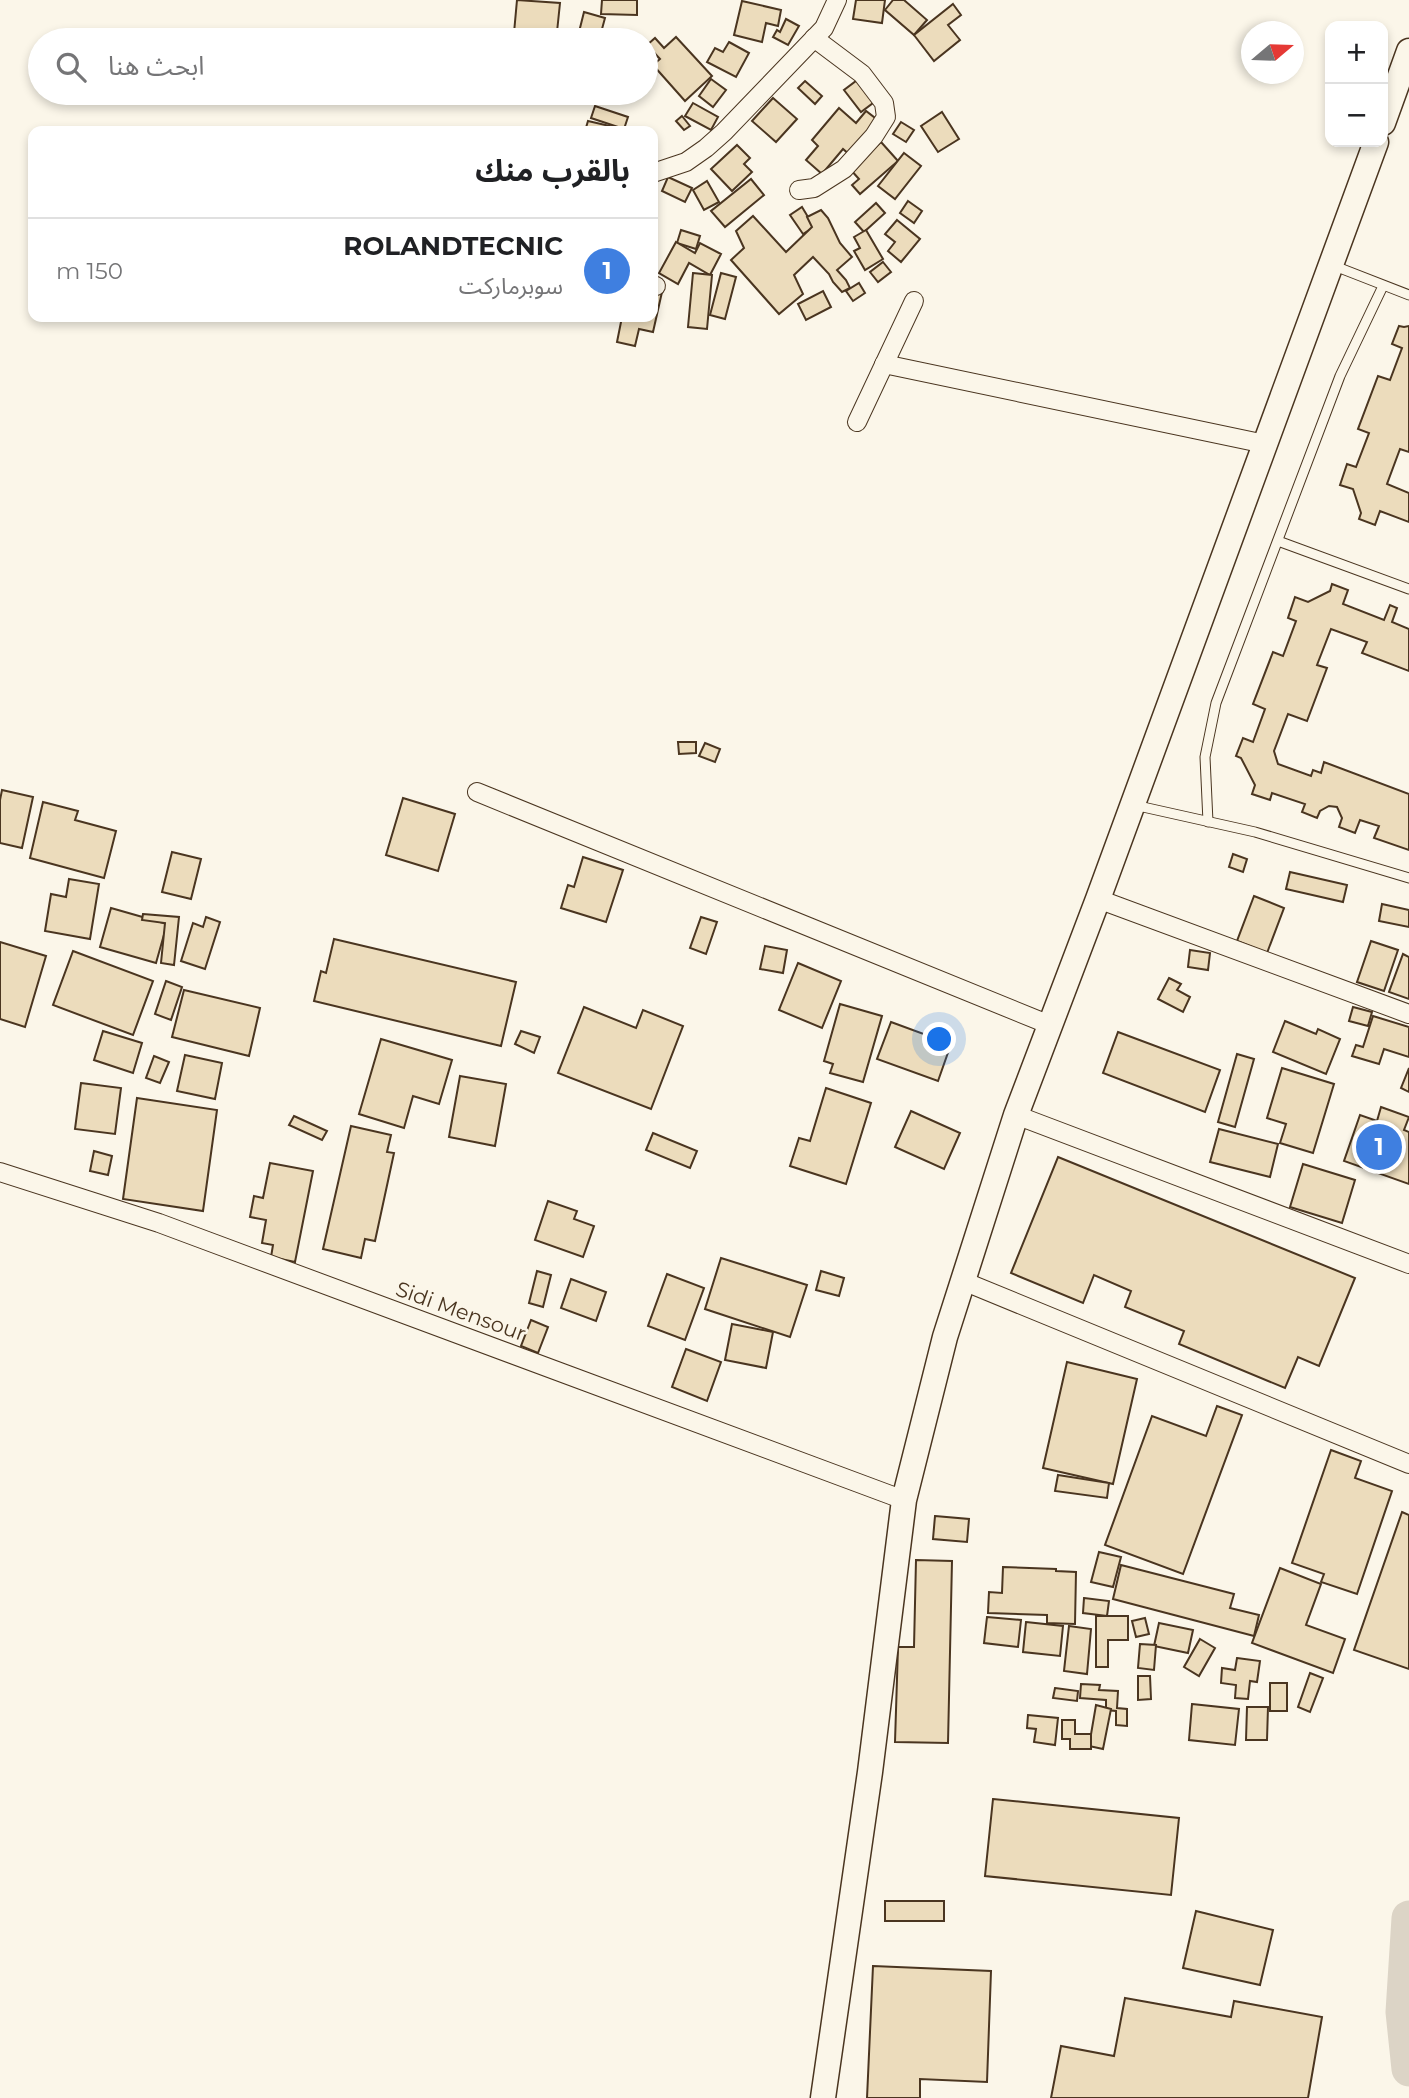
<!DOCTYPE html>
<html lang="ar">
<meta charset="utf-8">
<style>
body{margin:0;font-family:Montserrat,"Noto Sans Arabic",sans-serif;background:#f6f6f6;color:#202124;direction:rtl}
.controls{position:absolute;right:21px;top:21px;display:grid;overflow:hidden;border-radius:14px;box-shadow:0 4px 10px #0003}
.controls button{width:63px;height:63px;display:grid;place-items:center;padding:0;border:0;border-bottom:2px solid #e0e0e0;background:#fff;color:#202124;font:35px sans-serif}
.compass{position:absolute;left:1241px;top:21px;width:63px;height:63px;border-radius:50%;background:#fff;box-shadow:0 4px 10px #0003;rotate:71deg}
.you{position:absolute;left:940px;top:1040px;width:24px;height:24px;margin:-18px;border:5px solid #fff;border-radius:50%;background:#1a73e8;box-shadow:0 0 0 10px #1a73e833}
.badge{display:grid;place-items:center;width:46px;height:46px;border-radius:50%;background:#c62828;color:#fff;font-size:23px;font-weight:700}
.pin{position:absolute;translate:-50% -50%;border:4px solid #fff;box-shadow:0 2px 7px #0006}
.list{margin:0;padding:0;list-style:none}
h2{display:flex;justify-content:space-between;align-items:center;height:91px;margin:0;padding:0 28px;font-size:30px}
h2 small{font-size:23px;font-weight:400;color:#757577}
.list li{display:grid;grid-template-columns:46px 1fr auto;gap:21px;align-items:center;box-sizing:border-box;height:105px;padding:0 28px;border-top:2px solid #e0e0e0}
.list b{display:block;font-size:26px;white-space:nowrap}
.list p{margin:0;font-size:23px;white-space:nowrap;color:#757577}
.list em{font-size:23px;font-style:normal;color:#757577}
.icon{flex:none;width:38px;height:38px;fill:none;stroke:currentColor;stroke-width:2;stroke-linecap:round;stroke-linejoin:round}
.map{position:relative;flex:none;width:1409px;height:2098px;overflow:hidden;direction:ltr}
.search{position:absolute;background:#fff;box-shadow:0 4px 10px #0003;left:28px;top:28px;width:630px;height:77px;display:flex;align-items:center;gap:18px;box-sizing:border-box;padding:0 24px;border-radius:38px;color:#757577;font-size:26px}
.panel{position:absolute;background:#fff;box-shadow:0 4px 10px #0003;left:28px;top:126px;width:630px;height:196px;border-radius:14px;direction:rtl}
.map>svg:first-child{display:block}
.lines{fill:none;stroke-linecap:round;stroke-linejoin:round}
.river{stroke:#dcd4c6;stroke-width:35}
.building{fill:#ecdcbc;stroke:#4a3520;stroke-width:2}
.service-casing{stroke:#4a3520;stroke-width:11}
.minor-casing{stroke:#4a3520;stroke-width:20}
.secondary-casing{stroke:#4a3520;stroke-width:27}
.service{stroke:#fbf6e9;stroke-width:9}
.minor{stroke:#fbf6e9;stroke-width:18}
.secondary{stroke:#fbf6e9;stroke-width:24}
.labels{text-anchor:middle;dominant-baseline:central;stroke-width:5;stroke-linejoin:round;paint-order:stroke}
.street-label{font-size:21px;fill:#4a3520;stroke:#fbf6e9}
</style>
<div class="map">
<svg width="1409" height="2098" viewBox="0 0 1409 2098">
<rect width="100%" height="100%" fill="#fbf6e9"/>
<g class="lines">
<polyline class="river" points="1409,1918 1403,2012 1409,2069"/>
</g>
<g class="building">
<polygon points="517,0 560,3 557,32 530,29 530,34 514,33"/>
<polygon points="602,0 637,0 637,15 601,14"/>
<polygon points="856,0 885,0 882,23 853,19"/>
<polygon points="893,0 904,0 927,20 914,35 885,10"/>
<polygon points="742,1 781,10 778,26 766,23 762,42 734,35"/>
<polygon points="953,4 961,15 948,25 960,40 934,61 914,35"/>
<polygon points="584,12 605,18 599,40 577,40"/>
<polygon points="786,19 799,26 788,45 773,37 777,30 780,32"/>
<polygon points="676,37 712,76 685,101 653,65 660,59 647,45 655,38 664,48"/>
<polygon points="729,42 749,53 736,77 707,62 715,48 723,52"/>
<polygon points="860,78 877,100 861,112 844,90"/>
<polygon points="711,79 726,90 713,107 699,96"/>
<polygon points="805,81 822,96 815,104 798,88"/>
<polygon points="773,98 797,119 776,142 752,121"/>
<polygon points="693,103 718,117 711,130 685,116"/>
<polygon points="595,106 628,117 624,129 591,118"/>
<polygon points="839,108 856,123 866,111 879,121 850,155 843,149 822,174 806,160 818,146 812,140"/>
<polygon points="942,112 959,139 938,152 921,126"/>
<polygon points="682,116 690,126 684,130 676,121"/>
<polygon points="588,121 614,127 613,131 585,131"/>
<polygon points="901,122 914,130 906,142 893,134"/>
<polygon points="881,142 898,161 860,194 852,185 859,179 850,169"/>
<polygon points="737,145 750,158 744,164 752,172 732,191 711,169"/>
<polygon points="904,153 921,166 895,199 878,186"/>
<polygon points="668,177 692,188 685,202 662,191"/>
<polygon points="751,179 764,195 725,227 711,211"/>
<polygon points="707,181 719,202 704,210 693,190"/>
<polygon points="908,201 922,211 914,223 900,213"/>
<polygon points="876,203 885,213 864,232 855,222"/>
<polygon points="802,207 814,227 803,234 790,215"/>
<polygon points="821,210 828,218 840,243 852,257 837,270 846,280 850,288 842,292 833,282 829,274 813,257 794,275 803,294 779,314 731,260 744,248 736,231 753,216 786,252 812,227 807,217"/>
<polygon points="897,220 920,239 901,262 888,251 895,242 885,234"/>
<polygon points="681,230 700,236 696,249 677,243"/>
<polygon points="866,230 883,259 865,270 854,251 860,248 854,237"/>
<polygon points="676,242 695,253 700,243 721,254 710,275 689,263 678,284 659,273"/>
<polygon points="883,262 891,272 878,282 870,272"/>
<polygon points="693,273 712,275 707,329 688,327"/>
<polygon points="721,273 736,277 725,319 710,315"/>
<polygon points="859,283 865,293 853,301 846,291"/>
<polygon points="653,290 662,292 653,332 639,329 635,346 617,342 622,317 653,317"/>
<polygon points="823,291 831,307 806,320 798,304"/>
<polygon points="1399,326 1404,327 1409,326 1409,452 1400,449 1387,484 1409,493 1409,522 1380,511 1375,525 1359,519 1361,513 1353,489 1340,485 1347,464 1356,467 1369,433 1358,429 1378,376 1390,380 1402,348 1392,344"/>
<polygon points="1332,584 1348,590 1343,604 1384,620 1390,605 1397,608 1392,622 1409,629 1409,671 1362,653 1367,642 1331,629 1317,665 1327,668 1307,721 1288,714 1274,751 1278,764 1311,776 1313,770 1321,773 1324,762 1409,794 1409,850 1374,838 1379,826 1360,820 1355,833 1339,827 1342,818 1337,807 1329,806 1320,811 1317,818 1302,812 1305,804 1272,793 1270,800 1252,794 1255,785 1241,758 1236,756 1243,738 1253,742 1265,709 1253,704 1273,652 1283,656 1296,621 1288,618 1295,597 1308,602 1330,591"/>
<polygon points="678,742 696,742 696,753 679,754"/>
<polygon points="705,743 720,749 715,762 699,756"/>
<polygon points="2,790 33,797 22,848 0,843 0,800"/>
<polygon points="403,798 455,814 438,871 386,855"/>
<polygon points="43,802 78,811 75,820 116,831 104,878 30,858"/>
<polygon points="172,852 201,859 191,899 162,892"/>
<polygon points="1233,854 1247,859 1243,872 1229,867"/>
<polygon points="583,857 623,870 606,922 561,908 568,885 574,887"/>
<polygon points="1290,872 1347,885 1343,902 1286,889"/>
<polygon points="69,879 99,884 90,939 45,931 51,894 66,897"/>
<polygon points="1254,896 1284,908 1267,953 1237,941"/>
<polygon points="1382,904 1409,910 1409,927 1379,921"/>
<polygon points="111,908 167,924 156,963 100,947"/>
<polygon points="143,914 179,917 174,965 161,963 165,923 142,920"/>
<polygon points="206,917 220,922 205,969 181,961 193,923 203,927"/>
<polygon points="701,917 717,922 706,954 690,948"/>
<polygon points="334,939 516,982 501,1046 314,1001 321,971 326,973"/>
<polygon points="1371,941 1398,950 1384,991 1357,982"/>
<polygon points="0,942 46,956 25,1027 0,1019"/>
<polygon points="765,946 787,950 783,973 760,969"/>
<polygon points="1190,950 1210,953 1208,970 1188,967"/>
<polygon points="73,951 153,981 133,1035 53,1005"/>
<polygon points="1403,954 1409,957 1409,999 1389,992"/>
<polygon points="798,963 841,981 822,1028 779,1010"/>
<polygon points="1169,978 1181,984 1177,990 1190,997 1183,1012 1158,999"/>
<polygon points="166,981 182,987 171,1020 155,1014"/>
<polygon points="184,990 260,1008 249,1056 172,1037"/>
<polygon points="840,1004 882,1016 863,1082 830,1073 833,1064 824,1061"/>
<polygon points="584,1007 636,1028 643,1010 683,1026 651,1109 558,1073"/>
<polygon points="1353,1007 1372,1012 1368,1026 1349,1021"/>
<polygon points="1373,1016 1409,1027 1409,1057 1384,1049 1379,1064 1352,1056 1356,1045 1363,1047"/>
<polygon points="1285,1021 1316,1034 1318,1029 1340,1039 1326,1074 1273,1052"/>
<polygon points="891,1022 951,1044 938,1081 877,1059"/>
<polygon points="103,1031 142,1043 133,1073 94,1060"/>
<polygon points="521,1031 540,1037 534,1053 515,1044"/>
<polygon points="1118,1032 1220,1070 1205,1112 1103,1073"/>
<polygon points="381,1039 452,1060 439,1104 413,1096 404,1128 359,1114"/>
<polygon points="1237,1054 1254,1059 1235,1127 1218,1122"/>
<polygon points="185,1055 222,1063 215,1099 177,1091"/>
<polygon points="154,1056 169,1062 160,1083 146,1078"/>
<polygon points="1282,1068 1334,1084 1313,1153 1280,1143 1286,1124 1267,1118"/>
<polygon points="1409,1068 1409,1092 1401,1088"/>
<polygon points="460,1076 506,1084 495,1146 449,1137"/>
<polygon points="81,1083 121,1088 115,1134 75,1129"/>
<polygon points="826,1088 871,1103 846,1184 790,1166 799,1138 810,1141"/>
<polygon points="137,1098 217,1110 203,1211 123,1199"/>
<polygon points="1381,1107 1409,1117 1404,1130 1409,1132 1409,1184 1344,1161 1360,1115 1377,1121"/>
<polygon points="911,1111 960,1133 944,1169 895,1147"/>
<polygon points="294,1116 327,1131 322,1140 289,1125"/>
<polygon points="351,1126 391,1135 387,1152 394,1153 375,1241 365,1239 361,1258 323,1249"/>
<polygon points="1219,1129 1278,1144 1270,1177 1210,1162"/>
<polygon points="653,1133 697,1151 690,1168 646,1150"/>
<polygon points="94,1151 112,1156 108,1175 90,1171"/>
<polygon points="1058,1157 1355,1278 1319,1366 1298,1357 1285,1388 1179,1344 1184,1331 1125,1307 1131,1291 1094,1275 1083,1303 1011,1273"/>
<polygon points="270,1163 313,1171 295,1262 271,1257 273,1245 262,1243 266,1220 250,1217 254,1196 263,1198"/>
<polygon points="1303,1164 1355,1180 1342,1223 1290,1207"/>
<polygon points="548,1201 577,1211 574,1219 594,1226 583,1257 535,1240"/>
<polygon points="721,1258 807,1285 790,1337 705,1309"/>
<polygon points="537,1271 551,1275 543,1307 529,1303"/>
<polygon points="821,1271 844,1278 839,1296 816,1290"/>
<polygon points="667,1274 704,1288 685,1340 648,1326"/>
<polygon points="571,1279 606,1292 596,1321 561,1308"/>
<polygon points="531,1320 548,1327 538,1353 521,1346"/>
<polygon points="732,1324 773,1332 766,1368 725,1360"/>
<polygon points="686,1349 721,1362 707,1401 672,1387"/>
<polygon points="1067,1362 1137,1379 1113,1484 1043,1468"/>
<polygon points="1217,1406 1242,1415 1183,1574 1105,1545 1152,1416 1206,1436"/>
<polygon points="1331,1450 1361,1461 1355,1478 1392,1491 1357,1594 1321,1582 1324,1574 1292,1563"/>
<polygon points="1058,1475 1109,1483 1107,1498 1055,1491"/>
<polygon points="1402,1512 1409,1515 1409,1669 1354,1650"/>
<polygon points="935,1516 969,1519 967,1542 933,1539"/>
<polygon points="1099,1552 1121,1557 1113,1587 1091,1582"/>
<polygon points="916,1560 952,1561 948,1743 895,1742 898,1647 914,1647"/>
<polygon points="1121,1565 1234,1594 1230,1608 1259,1615 1254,1636 1113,1599"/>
<polygon points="1003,1567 1056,1569 1056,1571 1076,1572 1075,1624 1047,1623 1047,1615 988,1613 989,1592 1002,1593"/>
<polygon points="1280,1568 1321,1584 1306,1625 1345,1639 1333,1673 1252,1643"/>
<polygon points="1084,1598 1109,1601 1107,1616 1083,1613"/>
<polygon points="1096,1616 1128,1616 1128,1640 1108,1640 1108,1667 1096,1667"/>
<polygon points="987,1617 1021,1620 1018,1647 984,1643"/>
<polygon points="1145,1618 1149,1634 1136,1637 1132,1621"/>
<polygon points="1026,1622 1063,1626 1060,1656 1023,1652"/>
<polygon points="1159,1623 1193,1630 1188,1653 1154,1646"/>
<polygon points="1069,1626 1091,1629 1087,1674 1064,1671"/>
<polygon points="1200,1639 1215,1648 1199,1676 1184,1667"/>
<polygon points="1140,1644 1156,1645 1154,1670 1138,1668"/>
<polygon points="1237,1658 1260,1661 1257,1682 1250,1681 1248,1699 1235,1698 1236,1685 1221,1683 1222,1668 1235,1670"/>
<polygon points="1310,1673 1323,1678 1310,1712 1298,1707"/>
<polygon points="1138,1676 1150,1676 1151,1699 1138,1700"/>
<rect x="1270" y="1683" width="17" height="28"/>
<polygon points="1081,1684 1100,1685 1099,1690 1118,1691 1117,1708 1127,1709 1127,1726 1116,1725 1116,1711 1106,1710 1106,1700 1080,1698"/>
<polygon points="1055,1688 1078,1691 1077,1701 1053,1698"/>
<polygon points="1192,1704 1239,1709 1235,1745 1189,1740"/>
<polygon points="1096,1705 1111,1709 1103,1749 1089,1746"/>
<polygon points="1247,1707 1268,1707 1267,1740 1246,1740"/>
<polygon points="1028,1715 1058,1718 1055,1745 1034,1742 1036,1729 1027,1728"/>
<polygon points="1062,1720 1075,1720 1075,1734 1091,1734 1091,1749 1070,1749 1070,1739 1062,1739"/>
<polygon points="993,1799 1179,1818 1171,1895 985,1876"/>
<rect x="885" y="1901" width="59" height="20"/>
<polygon points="1196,1911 1273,1930 1260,1985 1183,1968"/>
<polygon points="873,1966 991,1971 987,2082 920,2079 920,2098 867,2098"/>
<polygon points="1125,1998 1231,2017 1234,2001 1322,2017 1308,2098 1051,2098 1061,2046 1114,2056"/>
</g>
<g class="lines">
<g class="service-casing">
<g id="service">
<polyline points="1332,265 1409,295"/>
<polyline points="1278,541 1409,589"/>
<polyline points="1134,805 1255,832 1409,878"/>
<polyline points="1208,822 1205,757 1216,703 1340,376 1383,286"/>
</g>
</g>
<g class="minor-casing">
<g id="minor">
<polyline points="653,173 686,162 706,148 724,132 824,28 837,0"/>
<polyline points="799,190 814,188 844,169 874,136 886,117 884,103 862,74 814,38"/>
<polyline points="653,285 656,286"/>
<polyline points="884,364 1265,444"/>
<polyline points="857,422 914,301"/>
<polyline points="477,792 1050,1025"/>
<polyline points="1098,899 1409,1014"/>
<polyline points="1016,1115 1409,1264"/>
<polyline points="0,1172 159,1223 904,1500"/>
<polyline points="963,1281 1409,1464"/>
</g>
</g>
<g class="secondary-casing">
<g id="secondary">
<polyline points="1383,123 1409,51"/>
<polyline points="823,2098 870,1772 904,1500 945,1337 1016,1115 1098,899 1376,142"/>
</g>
</g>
<use href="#service" class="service"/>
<use href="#minor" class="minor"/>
<use href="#secondary" class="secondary"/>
</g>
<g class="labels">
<g class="street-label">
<text transform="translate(461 1311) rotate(20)">Sidi Mensour</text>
</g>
</g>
</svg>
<div class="controls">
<button>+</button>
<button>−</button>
</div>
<svg class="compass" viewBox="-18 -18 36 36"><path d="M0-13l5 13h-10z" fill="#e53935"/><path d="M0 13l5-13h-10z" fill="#757577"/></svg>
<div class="you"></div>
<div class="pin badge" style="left:1379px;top:1147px;background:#3f7fe0">1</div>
<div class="search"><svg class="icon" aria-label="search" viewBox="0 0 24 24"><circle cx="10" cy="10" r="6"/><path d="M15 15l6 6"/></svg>ابحث هنا</div>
<section class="panel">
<h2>بالقرب منك<small></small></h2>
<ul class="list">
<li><span class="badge" style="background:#3f7fe0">1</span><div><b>ROLANDTECNIC</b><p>سوبرماركت</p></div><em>150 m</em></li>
</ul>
</section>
</div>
